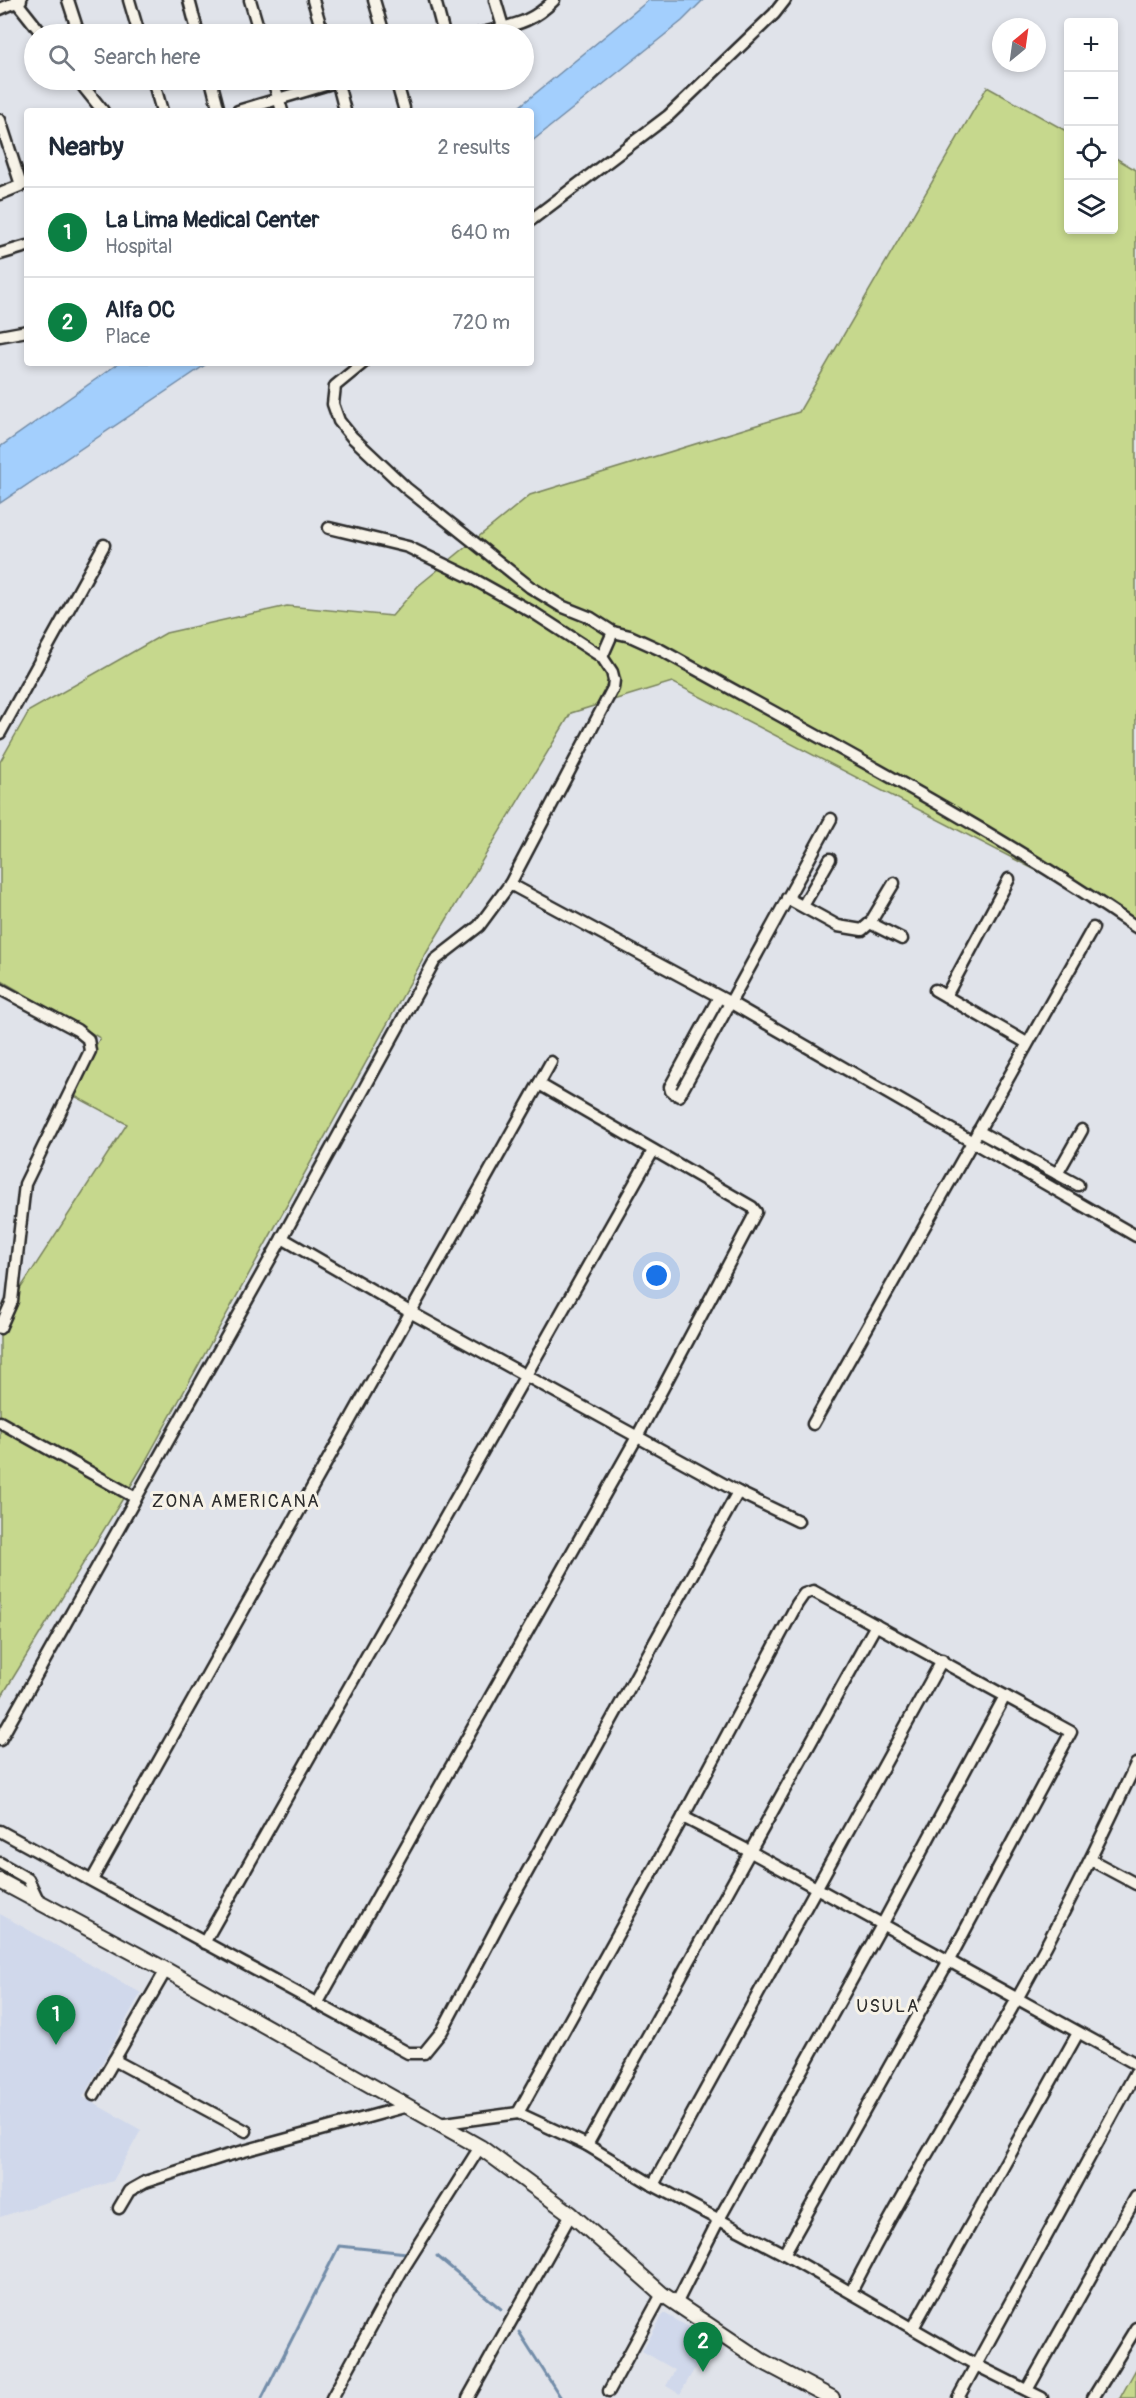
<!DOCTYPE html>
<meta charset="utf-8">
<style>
body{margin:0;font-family:Pangolin,sans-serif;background:#f6f6f7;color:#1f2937}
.controls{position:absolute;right:18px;top:18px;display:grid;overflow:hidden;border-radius:6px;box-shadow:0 3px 9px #0003}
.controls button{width:54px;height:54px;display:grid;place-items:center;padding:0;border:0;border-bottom:2px solid #e0e1e3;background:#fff;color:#1f2937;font:30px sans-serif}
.compass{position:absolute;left:992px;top:18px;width:54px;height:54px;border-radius:50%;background:#fff;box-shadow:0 3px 9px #0003;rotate:29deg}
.you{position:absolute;left:657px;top:1276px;width:21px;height:21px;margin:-15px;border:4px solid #fff;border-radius:50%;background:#1a73e8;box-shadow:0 0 0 9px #1a73e833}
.badge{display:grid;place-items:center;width:39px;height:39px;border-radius:50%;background:#0b8043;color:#fff;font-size:20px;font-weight:700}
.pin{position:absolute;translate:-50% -50px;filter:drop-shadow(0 2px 3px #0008)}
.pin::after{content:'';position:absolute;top:32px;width:21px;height:18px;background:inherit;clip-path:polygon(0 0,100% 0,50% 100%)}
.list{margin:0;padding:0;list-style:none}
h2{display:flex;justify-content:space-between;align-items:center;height:78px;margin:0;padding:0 24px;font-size:26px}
h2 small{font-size:20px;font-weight:400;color:#747a83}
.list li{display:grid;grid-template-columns:39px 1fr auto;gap:18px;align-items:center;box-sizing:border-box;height:90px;padding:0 24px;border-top:2px solid #e0e1e3}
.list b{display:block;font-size:22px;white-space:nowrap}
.list p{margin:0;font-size:20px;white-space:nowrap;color:#747a83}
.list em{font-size:20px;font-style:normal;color:#747a83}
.icon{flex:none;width:33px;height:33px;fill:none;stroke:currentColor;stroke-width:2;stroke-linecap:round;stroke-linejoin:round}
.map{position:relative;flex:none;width:1136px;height:2398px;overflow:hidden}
.search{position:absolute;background:#fff;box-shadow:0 3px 9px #0003;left:24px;top:24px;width:510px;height:66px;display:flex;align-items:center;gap:15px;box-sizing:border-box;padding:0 21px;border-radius:33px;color:#747a83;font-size:22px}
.panel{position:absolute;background:#fff;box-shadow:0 3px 9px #0003;left:24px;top:108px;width:510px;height:258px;border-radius:6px}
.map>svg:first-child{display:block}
.built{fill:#d0d8eb}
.green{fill:#c6d88d;stroke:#78825c;stroke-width:1.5}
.water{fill:#a3cffd;stroke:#738da9;stroke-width:1.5}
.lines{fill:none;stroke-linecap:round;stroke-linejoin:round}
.stream{stroke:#738da9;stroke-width:3}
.minor-casing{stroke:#2b2b2b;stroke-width:15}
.tertiary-casing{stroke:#2b2b2b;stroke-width:18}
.minor{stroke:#f7f3e8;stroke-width:10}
.tertiary{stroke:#f7f3e8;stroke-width:14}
.labels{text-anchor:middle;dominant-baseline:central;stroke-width:6;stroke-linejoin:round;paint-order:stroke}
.neighbourhood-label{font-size:18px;letter-spacing:1.5px;fill:#2b2b2b;stroke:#f7f3e8}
</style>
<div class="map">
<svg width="1136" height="2398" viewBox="0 0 1136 2398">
<rect width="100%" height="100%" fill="#e0e3ea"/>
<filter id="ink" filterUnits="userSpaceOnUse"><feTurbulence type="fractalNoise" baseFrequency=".0167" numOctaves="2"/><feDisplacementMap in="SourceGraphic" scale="12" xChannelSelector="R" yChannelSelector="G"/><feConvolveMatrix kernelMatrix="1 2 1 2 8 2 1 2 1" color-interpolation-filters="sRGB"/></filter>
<g filter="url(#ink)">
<g class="built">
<polygon points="0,1914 141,1993 83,2097 141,2130 113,2181 0,2217"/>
<polygon points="664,2313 711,2340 680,2394 666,2386 675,2370 642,2351"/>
</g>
<g class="green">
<polygon points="987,87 1068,132 1068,230 1114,230 1114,157 1136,170 1136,922 672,682 571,713 427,952 141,1469 0,1699 0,1320 127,1124 69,1093 100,1038 0,980 0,762 29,711 166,633 287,606 392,616 418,586 530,495 799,412"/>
<polygon points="1136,2369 1136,2398 1120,2398"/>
</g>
<g class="water">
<polygon points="649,0 703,0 682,21 531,142 531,111 514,111"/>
<polygon points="119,363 208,363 0,503 0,447"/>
</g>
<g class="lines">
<g class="stream">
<polyline points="437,2256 501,2309"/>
<polyline points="519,2332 561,2398"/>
<polyline points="262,2398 339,2246 407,2253"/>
</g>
<g class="minor-casing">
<g id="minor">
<polyline points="15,0 42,34"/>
<polyline points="68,0 79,34"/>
<polyline points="129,0 139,34"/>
<polyline points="189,0 198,34"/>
<polyline points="250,0 260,34"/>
<polyline points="313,0 323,34"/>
<polyline points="374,0 384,34"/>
<polyline points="435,0 444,34"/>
<polyline points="495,0 503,27"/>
<polyline points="0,9 21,0"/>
<path d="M479 34C510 25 530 25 554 0"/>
<polyline points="78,80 103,111"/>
<polyline points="153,80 162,111"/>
<polyline points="211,80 219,111"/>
<polyline points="273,80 282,111"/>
<polyline points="337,80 345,111"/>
<polyline points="396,80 404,108"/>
<polyline points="238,111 342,80"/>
<polyline points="0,120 21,185"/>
<polyline points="0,194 27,183"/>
<polyline points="531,220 668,116 774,14 785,0"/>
<polyline points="0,254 27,246"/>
<polyline points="0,336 27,331"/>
<polyline points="363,363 335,386 333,404 339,421 352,437 406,488 530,587 561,606 591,618 613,632"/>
<polyline points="329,528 408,547 468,576 534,613 602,657 612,672 614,680 613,688 510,884"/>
<path d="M602 657 613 632 630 636 661 650C821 739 985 824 1136 927"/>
<polyline points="0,733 104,545"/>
<polyline points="787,898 838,926 862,930 870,923 894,883"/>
<polyline points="803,906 830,859"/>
<polyline points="870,923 902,939"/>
<polyline points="0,989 77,1030 88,1039 90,1051 25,1184 12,1301 0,1328"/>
<polyline points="935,990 1027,1043"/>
<polyline points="946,996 1009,879"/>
<polyline points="719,997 670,1087 671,1091 679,1096 831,819"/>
<polyline points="978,1131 1078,1185"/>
<polyline points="1057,1174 1082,1130"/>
<polyline points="282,1238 410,1312 738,1492 798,1521"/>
<polyline points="0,1422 136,1498"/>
<polyline points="813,1424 1093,928"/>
<polyline points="0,1740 282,1238 435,960 479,926 510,884 731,1003 1136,1236"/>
<polyline points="683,1817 751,1852 1136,2064"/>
<polyline points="0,1831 408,2053 424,2053 442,2031 505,1912 738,1492"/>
<polyline points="1091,1860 1136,1884"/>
<polyline points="0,1863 28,1879 38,1900"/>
<polyline points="92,1880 551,1062"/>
<polyline points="204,1943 653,1151"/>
<polyline points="317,2004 637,1437 756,1212 752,1207 539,1084"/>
<polyline points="114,2060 246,2131"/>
<polyline points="94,2095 166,1970"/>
<polyline points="518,2113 683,1817 797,1604 804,1594 813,1591 1071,1732 948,1962 784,2254"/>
<polyline points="438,2124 518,2113 587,2145 653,2185 784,2254 976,2365 1042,2398"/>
<polyline points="587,2145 876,1625"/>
<polyline points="653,2185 942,1660"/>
<polyline points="119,2208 129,2191 145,2182 222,2157 408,2106"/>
<path d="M851 2292C902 2192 962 2097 1017 1999 1060 1923 1098 1844 1136 1764"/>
<polyline points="676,2304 718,2221 882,1925 1005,1696"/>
<polyline points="913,2328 1078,2033"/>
<polyline points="1027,2390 1136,2197"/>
<polyline points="609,2391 662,2294"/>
<polyline points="332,2398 401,2272 480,2147"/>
<polyline points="468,2398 571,2214"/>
<polyline points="958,2398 1136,2072"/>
<polyline points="1093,2398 1136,2328"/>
</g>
</g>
<g class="tertiary-casing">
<polyline id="tertiary" points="0,1881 166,1970 480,2147 571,2214 662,2294 762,2361 832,2398"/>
</g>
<use href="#minor" class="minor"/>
<use href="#tertiary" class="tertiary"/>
</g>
</g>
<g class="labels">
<g class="neighbourhood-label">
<text x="236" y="1501">ZONA AMERICANA</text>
<text x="888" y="2006">USULA</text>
</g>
</g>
</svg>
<div class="controls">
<button>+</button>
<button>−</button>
<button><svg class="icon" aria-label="locate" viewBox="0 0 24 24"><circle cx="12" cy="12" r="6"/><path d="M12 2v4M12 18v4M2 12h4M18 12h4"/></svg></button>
<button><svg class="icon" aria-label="layers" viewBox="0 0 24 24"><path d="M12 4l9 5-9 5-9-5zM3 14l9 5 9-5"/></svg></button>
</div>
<svg class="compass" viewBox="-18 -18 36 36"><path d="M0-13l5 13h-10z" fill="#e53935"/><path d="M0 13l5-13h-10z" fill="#747a83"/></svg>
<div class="you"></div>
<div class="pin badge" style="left:56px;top:2045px">1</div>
<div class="pin badge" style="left:703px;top:2372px">2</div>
<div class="search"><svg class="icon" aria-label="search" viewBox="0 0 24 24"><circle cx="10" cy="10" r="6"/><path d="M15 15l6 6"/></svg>Search here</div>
<section class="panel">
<h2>Nearby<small>2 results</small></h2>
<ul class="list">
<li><span class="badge">1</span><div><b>La Lima Medical Center</b><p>Hospital</p></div><em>640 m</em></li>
<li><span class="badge">2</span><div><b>Alfa OC</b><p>Place</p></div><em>720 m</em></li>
</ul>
</section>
</div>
